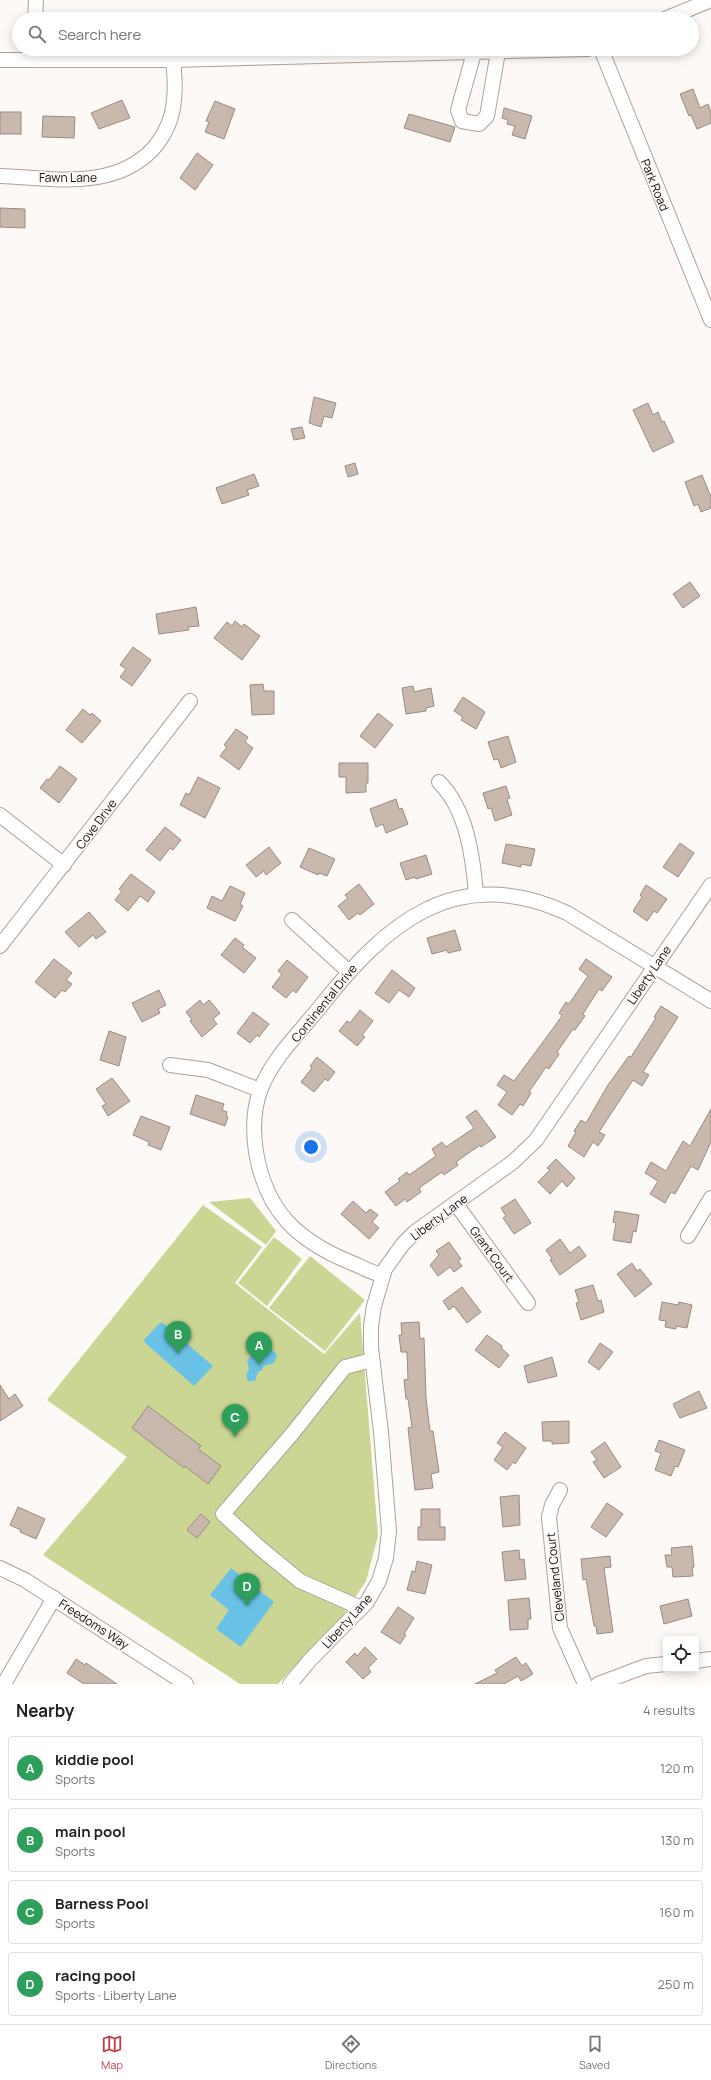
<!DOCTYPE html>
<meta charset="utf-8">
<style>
body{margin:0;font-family:Manrope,sans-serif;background:#f6f6f6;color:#222}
.controls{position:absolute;right:12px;bottom:12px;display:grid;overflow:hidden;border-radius:4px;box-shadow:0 2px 10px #0003}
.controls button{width:36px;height:36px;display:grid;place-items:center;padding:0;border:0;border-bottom:1px solid #e0e0e0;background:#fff;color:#222;font:20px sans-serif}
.you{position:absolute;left:311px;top:1147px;width:14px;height:14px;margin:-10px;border:3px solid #fff;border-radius:50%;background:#1a73e8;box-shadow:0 0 0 6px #1a73e833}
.badge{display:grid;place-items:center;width:26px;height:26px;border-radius:50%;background:#c93948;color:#fff;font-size:13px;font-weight:700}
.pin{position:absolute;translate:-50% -33px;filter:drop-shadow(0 1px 2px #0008)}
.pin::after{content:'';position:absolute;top:21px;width:14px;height:12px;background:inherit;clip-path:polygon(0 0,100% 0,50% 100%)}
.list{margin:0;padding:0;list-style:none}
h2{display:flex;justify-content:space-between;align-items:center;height:52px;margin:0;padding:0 16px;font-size:17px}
h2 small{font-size:13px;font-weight:400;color:#767676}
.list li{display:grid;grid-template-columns:26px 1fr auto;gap:12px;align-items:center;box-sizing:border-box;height:64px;margin:0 8px 8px;padding:0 8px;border:1px solid #e0e0e0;border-radius:4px}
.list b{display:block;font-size:15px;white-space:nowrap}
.list p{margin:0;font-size:13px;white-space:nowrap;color:#767676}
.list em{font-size:13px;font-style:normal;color:#767676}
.icon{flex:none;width:22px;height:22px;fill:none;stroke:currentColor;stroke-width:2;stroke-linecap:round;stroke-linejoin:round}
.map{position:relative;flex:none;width:711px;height:1684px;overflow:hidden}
.search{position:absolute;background:#fff;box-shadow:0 2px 10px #0003;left:12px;right:12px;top:12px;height:44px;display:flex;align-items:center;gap:10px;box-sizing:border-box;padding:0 14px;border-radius:22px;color:#767676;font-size:15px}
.sheet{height:340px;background:#fff}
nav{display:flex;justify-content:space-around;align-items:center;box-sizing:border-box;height:56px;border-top:1px solid #e0e0e0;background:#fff;font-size:11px;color:#767676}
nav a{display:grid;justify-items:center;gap:2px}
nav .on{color:#c93948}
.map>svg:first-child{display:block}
.green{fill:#cbd594}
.water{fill:#69c1e5}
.building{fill:#c9b8ad;stroke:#9b8b80}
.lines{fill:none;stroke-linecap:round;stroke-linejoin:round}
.minor-casing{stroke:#b0a095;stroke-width:16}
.minor{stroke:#fff;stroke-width:14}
.labels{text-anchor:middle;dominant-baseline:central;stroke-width:3;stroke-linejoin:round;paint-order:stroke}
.street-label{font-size:12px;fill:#150f0b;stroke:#fdf9f7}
</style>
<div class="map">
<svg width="711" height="1684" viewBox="0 0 711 1684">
<rect width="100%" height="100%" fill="#fdf9f7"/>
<g class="green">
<polygon points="250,1198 276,1231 266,1245 209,1202"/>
<polygon points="203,1205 262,1247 235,1283 324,1354 360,1313 378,1536 366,1581 344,1614 278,1684 240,1684 43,1555 127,1457 47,1400"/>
<polygon points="274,1237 302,1259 267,1306 238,1283"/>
<polygon points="310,1256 365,1300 325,1351 269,1308"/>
</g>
<g class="water">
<polygon points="160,1323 163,1323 213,1366 194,1386 143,1341"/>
<polygon points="265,1348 272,1349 277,1355 274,1363 264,1366 262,1370 258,1372 255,1381 248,1381 246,1375 249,1369 247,1360 252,1356 261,1354"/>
<polygon points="231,1568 274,1602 241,1647 216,1629 229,1610 210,1595"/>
</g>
<g class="building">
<polygon points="693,89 700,108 708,104 711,112 711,123 697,129 691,115 689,116 680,94"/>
<polygon points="122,100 130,118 99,129 91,113"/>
<polygon points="215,101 235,109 224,139 205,132 209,122 206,121"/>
<polygon points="504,108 532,116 525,139 512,135 515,126 507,124 508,120 502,118"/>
<rect x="0" y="112" width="21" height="22"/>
<polygon points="409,114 455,127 450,142 404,128"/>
<polygon points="43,116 75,117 74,138 42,137"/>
<polygon points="197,153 213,165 195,190 180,178"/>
<polygon points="0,208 25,209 25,228 0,227"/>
<polygon points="314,397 336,403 332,418 324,416 321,427 309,423"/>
<polygon points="648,403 653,415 658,412 662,422 664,421 674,442 653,452 633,410"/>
<polygon points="302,427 305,438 294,440 291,429"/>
<polygon points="355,463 358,474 348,477 345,466"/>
<polygon points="254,474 259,486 247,490 249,495 222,504 216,488"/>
<polygon points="702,475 711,497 711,508 701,512 698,504 694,506 685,482"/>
<polygon points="690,582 700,596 683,608 673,594"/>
<polygon points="196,607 199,626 188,627 189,630 159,634 156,614"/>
<polygon points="235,621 242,627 244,624 260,636 242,660 214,638 227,622 232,626"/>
<polygon points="133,647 151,660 132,686 120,677 126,669 120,665"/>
<polygon points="263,684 264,691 274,691 274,714 252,715 250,685"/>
<polygon points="413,686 414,692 431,688 434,706 426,708 426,711 406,714 402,688"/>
<polygon points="463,697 485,712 476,729 461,720 463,717 454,711"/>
<polygon points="83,709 90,715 92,713 101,721 82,743 66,730"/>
<polygon points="378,713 393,725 375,748 360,736"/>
<polygon points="236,729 248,737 245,742 253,748 239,770 220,756 227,747 224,745"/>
<polygon points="508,736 516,762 501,768 498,759 494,760 488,742"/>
<polygon points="339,763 368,763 368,783 366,783 366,792 346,793 346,777 339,777"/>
<polygon points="60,766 77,779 59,803 40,788 47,779 49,780"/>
<polygon points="198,777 220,788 205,818 180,805 186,793 189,795"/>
<polygon points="506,786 510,798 507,799 512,815 495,821 491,808 488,809 483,793"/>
<polygon points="396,799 399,809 402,808 408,824 386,833 383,824 376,827 370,809"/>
<polygon points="165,827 181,840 173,850 170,848 160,861 146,850"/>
<polygon points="680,843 694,853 678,877 663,867"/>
<polygon points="506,844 535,849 531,866 521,864 521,867 502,863"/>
<polygon points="269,847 281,863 266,875 264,871 256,877 246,865"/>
<polygon points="309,848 335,859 327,876 319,873 318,875 300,867"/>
<polygon points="426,855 432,874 416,879 415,877 406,880 400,863"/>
<polygon points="131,874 155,892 148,902 140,896 128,911 115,900 122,891 119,889"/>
<polygon points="359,884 374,904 360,915 358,913 349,920 338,906 348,898 345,895"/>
<polygon points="646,885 667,899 657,913 654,911 647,921 633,911 642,897 640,895"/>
<polygon points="230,886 245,893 240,904 243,906 235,921 207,908 212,896 222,901"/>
<polygon points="89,912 106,932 96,939 93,935 79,947 65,932"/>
<polygon points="455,930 461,950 448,953 447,950 432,954 427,938"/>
<polygon points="235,938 244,945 242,947 256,958 244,973 221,955"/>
<polygon points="54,959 72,973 66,980 72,984 65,992 62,990 55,998 35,982"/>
<polygon points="586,959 612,977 602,991 599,989 583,1014 585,1016 575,1030 573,1029 557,1052 559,1054 549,1069 546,1067 529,1092 531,1093 523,1106 520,1104 512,1115 498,1105 507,1092 497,1085 504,1075 514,1081 543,1042 562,1016 559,1013 566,1002 569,1004 588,976 579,969"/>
<polygon points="287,960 308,977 296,993 293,990 286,998 272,987 282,974 278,971"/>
<polygon points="392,970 415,988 409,997 399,990 389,1003 375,993"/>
<polygon points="159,990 166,1005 158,1009 160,1013 142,1022 132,1003"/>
<polygon points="200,1000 203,1005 209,1000 220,1013 213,1019 217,1024 202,1037 190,1021 192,1020 186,1012"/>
<polygon points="661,1006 678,1017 643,1072 649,1075 642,1086 633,1080 599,1132 605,1135 598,1146 593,1142 584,1157 568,1146 576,1132 574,1131 581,1120 586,1123 608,1085 629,1056 631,1057 656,1018 654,1017"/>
<polygon points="360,1010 373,1021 362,1035 365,1037 357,1046 339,1031 347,1021 350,1023"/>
<polygon points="253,1012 269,1024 259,1037 257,1035 250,1043 237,1033"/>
<polygon points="109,1031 126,1037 119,1066 100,1060"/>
<polygon points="317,1057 335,1072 328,1081 325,1079 314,1092 301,1082 312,1068 310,1066"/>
<polygon points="112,1078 130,1101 108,1116 102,1106 106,1104 96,1089"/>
<polygon points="196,1095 224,1104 222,1110 227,1112 226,1116 228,1117 225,1126 190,1114"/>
<polygon points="711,1109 711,1142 698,1170 691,1166 675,1194 671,1192 665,1203 650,1194 658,1181 645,1173 651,1162 666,1171 683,1141 690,1146"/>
<polygon points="476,1110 496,1137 481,1147 480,1145 456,1162 458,1165 444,1175 442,1172 419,1188 421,1192 407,1202 405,1199 396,1206 385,1192 400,1181 398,1179 407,1172 409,1175 436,1156 432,1149 442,1142 446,1147 474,1128 466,1117"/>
<polygon points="141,1116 170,1127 161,1150 148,1145 149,1142 133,1135"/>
<polygon points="556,1159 575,1178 567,1187 562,1181 550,1194 538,1182 550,1170 547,1168"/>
<polygon points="515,1199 531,1223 514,1234 503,1218 506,1216 501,1208"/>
<polygon points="353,1201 366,1213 370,1209 378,1215 372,1222 379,1228 369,1239 341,1214"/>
<polygon points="615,1211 639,1215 636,1232 633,1231 631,1243 613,1240 616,1223 613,1222"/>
<polygon points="560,1239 570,1253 579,1246 586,1256 560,1275 550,1260 552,1259 546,1250"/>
<polygon points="449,1242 461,1259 458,1261 462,1266 454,1272 450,1267 438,1276 430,1265 439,1255 436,1251"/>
<polygon points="632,1263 637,1271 640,1269 652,1284 635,1297 617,1274"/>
<polygon points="593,1285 598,1301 601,1300 604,1312 581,1320 576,1303 579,1302 575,1290"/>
<polygon points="462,1287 481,1312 467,1323 454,1306 449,1310 443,1301"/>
<polygon points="662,1302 678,1305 679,1302 692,1305 687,1328 676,1326 676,1329 665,1327 666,1321 659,1320"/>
<polygon points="419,1322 420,1339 424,1338 426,1398 430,1431 433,1431 439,1472 431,1474 433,1488 415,1490 408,1428 412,1427 408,1399 406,1399 404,1380 408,1379 407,1352 401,1352 399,1335 402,1335 401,1323"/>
<polygon points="487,1335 502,1346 501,1348 509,1355 499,1368 475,1350"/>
<polygon points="600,1343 613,1352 599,1370 588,1362"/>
<polygon points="552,1357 557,1376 528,1383 524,1366"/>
<polygon points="0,1385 9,1399 15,1394 23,1406 0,1421"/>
<polygon points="699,1391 707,1408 680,1418 673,1404"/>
<polygon points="148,1406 201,1446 198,1449 221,1466 208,1484 185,1466 184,1468 132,1428"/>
<polygon points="569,1421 569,1443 552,1444 552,1441 543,1441 542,1422"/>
<polygon points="505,1432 526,1448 515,1464 513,1462 507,1470 494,1460 503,1447 497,1443"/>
<polygon points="659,1440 685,1450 678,1467 675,1466 671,1476 655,1470 661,1453 655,1451"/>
<polygon points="605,1442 621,1467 604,1478 593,1462 597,1460 591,1452"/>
<polygon points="519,1495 520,1525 503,1527 500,1497"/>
<polygon points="607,1503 623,1514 606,1537 591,1527"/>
<polygon points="18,1507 45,1519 36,1539 20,1532 21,1530 10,1525"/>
<polygon points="421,1509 440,1509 440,1527 445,1527 445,1540 418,1540 418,1527 421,1527"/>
<polygon points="201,1514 210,1522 197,1538 187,1530"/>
<polygon points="692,1546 694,1567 692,1567 693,1576 673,1577 672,1567 667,1567 665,1555 672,1555 671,1548"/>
<polygon points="519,1550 520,1560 524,1559 526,1579 505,1581 502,1552"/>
<polygon points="610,1556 611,1567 604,1568 613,1632 597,1634 596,1626 594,1626 586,1579 583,1580 581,1559"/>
<polygon points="417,1561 432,1565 425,1594 407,1590 412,1571 415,1572"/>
<polygon points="529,1598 531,1619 528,1619 528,1629 510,1630 508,1600"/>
<polygon points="688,1599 692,1616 664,1624 660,1606"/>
<polygon points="398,1607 414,1618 404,1634 406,1635 400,1644 381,1632"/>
<polygon points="365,1647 377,1659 368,1668 371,1672 363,1679 346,1662 355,1653 357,1656"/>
<polygon points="516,1657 522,1666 526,1663 533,1674 521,1681 518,1676 504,1684 475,1684 497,1673 495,1670"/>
<polygon points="76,1659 85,1665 86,1663 117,1684 84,1684 67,1673"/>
</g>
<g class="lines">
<g class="minor-casing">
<g id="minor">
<polyline points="35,19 36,0"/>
<polyline points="665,19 711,0"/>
<polyline points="601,49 711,320"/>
<polyline points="474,53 458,110 462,121 479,124 487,116 498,52"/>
<polyline points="0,60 173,60 588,49"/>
<path d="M0 176C52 178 113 191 153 149 165 135 173 117 174 99 176 86 174 72 173 60"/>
<path d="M439 782C467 810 473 857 476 894"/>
<polyline points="0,815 64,865"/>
<polyline points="292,920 348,971"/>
<polyline points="0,946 190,701"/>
<polyline points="170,1065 208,1070 260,1090"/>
<polyline points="456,1204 528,1303"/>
<polyline points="688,1236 711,1198"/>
<path d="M382 1275C372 1273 362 1267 352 1263 298 1241 266 1212 256 1152 253 1132 253 1111 260 1091 271 1060 299 1033 320 1007 386 923 456 862 567 913L711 1001"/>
<polyline points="560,1490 552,1505 549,1517 560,1628 585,1684"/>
<polyline points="0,1568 25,1580 186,1684"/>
<polyline points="361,1608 300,1581 260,1548 223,1514 292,1434 345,1367 372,1360"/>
<polyline points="696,1661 711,1659"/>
<polyline points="5,1682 54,1598"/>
<polyline points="290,1684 310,1660 367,1602 379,1581 386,1558 389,1531 381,1432 371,1348 371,1326 374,1306 385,1269 403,1244 415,1232 513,1162 536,1140 711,885"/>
<polyline points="598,1684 646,1666 666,1664"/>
</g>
</g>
<use href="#minor" class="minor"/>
</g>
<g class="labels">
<g class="street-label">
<text x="68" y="177">Fawn Lane</text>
<text transform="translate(655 185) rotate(68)">Park Road</text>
<text transform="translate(96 824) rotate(-53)">Cove Drive</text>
<text transform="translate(649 975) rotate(-56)">Liberty Lane</text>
<text transform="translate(324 1003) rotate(-51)">Continental Drive</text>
<text transform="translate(439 1217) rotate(-37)">Liberty Lane</text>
<text transform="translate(492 1254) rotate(54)">Grant Court</text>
<text transform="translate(555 1577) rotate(-96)">Cleveland Court</text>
<text transform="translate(347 1621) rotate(-48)">Liberty Lane</text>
<text transform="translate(94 1624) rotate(33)">Freedoms Way</text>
</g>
</g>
</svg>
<div class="controls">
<button><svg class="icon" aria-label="locate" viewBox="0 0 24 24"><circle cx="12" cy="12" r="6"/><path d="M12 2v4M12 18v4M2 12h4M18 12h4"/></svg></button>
</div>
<div class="you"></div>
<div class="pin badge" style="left:259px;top:1365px;background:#2e9e5b">A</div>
<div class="pin badge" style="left:178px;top:1354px;background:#2e9e5b">B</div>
<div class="pin badge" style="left:235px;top:1437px;background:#2e9e5b">C</div>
<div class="pin badge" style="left:247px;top:1606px;background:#2e9e5b">D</div>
<div class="search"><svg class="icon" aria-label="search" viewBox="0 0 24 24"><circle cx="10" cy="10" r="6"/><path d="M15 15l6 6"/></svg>Search here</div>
</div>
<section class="sheet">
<h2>Nearby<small>4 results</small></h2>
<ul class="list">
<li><span class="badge" style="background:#2e9e5b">A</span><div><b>kiddie pool</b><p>Sports</p></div><em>120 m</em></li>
<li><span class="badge" style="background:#2e9e5b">B</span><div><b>main pool</b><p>Sports</p></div><em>130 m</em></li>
<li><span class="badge" style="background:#2e9e5b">C</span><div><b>Barness Pool</b><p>Sports</p></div><em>160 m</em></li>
<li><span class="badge" style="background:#2e9e5b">D</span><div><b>racing pool</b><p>Sports · Liberty Lane</p></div><em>250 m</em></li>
</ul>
</section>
<nav>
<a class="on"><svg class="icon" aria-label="map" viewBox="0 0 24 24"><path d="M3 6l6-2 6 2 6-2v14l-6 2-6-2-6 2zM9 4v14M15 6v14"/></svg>Map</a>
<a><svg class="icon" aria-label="directions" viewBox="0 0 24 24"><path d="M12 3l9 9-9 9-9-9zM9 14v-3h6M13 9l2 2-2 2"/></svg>Directions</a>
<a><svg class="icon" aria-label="saved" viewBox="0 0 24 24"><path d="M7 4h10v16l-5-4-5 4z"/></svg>Saved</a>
</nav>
